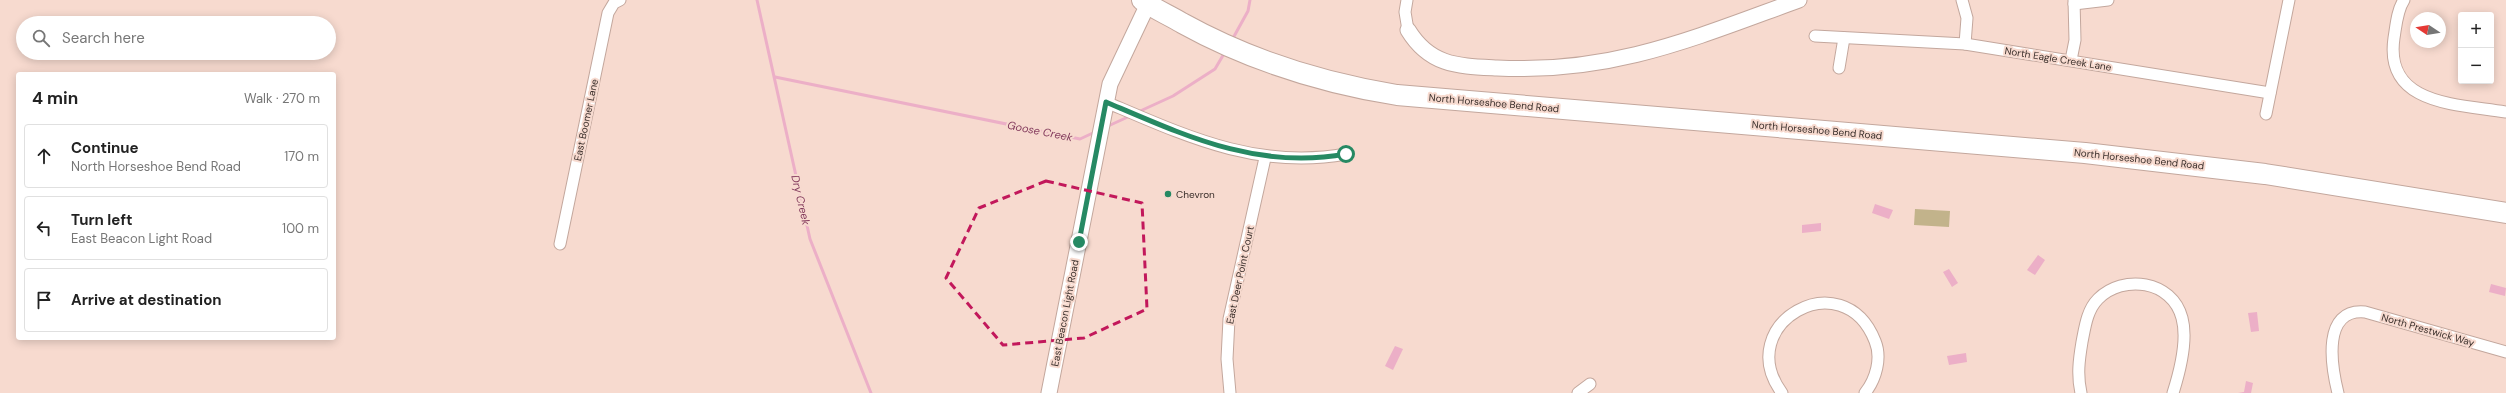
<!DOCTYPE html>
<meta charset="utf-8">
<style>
body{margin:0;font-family:"DM Sans",sans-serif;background:#f2f2f2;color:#222}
.controls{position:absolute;right:12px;top:12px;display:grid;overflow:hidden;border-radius:4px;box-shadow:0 2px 10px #0003}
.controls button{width:36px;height:36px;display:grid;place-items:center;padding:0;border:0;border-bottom:1px solid #e0e0e0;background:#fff;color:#222;font:20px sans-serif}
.compass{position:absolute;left:2410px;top:12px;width:36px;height:36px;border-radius:50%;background:#fff;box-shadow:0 2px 10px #0003;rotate:282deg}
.stop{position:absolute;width:12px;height:12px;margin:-9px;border:3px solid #268963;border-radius:50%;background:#fff}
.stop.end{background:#268963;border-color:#fff;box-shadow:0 1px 4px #0008}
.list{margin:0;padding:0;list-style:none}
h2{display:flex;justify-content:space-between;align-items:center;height:52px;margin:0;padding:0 16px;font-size:17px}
h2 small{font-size:13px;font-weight:400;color:#767676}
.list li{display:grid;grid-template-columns:26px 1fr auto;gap:12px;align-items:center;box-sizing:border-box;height:64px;margin:0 8px 8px;padding:0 8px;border:1px solid #e0e0e0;border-radius:4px}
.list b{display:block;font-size:15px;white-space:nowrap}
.list p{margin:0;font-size:13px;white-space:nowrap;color:#767676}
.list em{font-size:13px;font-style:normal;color:#767676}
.icon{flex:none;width:22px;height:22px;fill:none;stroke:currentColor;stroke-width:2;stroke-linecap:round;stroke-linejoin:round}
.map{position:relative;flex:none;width:2506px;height:393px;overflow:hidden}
.search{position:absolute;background:#fff;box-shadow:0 2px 10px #0003;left:16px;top:16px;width:320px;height:44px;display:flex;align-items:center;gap:10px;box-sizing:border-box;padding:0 14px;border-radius:22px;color:#767676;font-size:15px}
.panel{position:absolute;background:#fff;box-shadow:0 2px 10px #0003;left:16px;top:72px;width:320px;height:268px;border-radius:4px}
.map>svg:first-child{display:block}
.green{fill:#c2b38b}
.water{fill:#ecafc7}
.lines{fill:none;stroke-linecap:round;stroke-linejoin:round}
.stream{stroke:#ecafc7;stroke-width:3}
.street-casing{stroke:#c3a79d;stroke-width:13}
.secondary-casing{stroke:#c3a79d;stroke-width:17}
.highway-casing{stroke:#c3a79d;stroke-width:22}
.street{stroke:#fff;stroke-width:11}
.secondary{stroke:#fff;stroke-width:15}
.highway{stroke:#fff;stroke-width:20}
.route{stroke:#268963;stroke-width:5}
.marked{fill:none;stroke:#c2185b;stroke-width:3;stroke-dasharray:8 5;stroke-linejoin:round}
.poi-dot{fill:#268963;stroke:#f7dacf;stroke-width:1.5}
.labels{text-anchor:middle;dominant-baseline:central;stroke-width:4;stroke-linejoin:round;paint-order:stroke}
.street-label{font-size:10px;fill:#392e2a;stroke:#f7dacf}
.poi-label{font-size:10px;fill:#392e2a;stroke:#f7dacf;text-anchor:start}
.water-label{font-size:11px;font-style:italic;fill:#833a5c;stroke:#f7dacf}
</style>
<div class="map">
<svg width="2506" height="393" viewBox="0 0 2506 393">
<rect width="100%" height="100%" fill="#f7dacf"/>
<polygon class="green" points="1915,209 1950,211 1949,227 1914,225"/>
<g class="water">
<polygon points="1875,204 1893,210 1889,219 1872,213"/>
<polygon points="1821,223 1821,231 1802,233 1802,225"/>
<polygon points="2038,255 2045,260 2035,275 2027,270"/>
<polygon points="1949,269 1958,283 1952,287 1943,272"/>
<polygon points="2491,284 2506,288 2505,296 2489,292"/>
<polygon points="2257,312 2259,331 2251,332 2248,313"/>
<polygon points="1395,346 1403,349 1393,370 1385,366"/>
<polygon points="1966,353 1967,362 1949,365 1947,356"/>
<polygon points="2246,381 2253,383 2251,393 2238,393 2244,392"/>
</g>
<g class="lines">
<g class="stream">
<polyline points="757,0 810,239 871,393"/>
<polyline points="1232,40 1248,11 1250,0"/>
<polyline points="775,77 1080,139 1095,132"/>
<polyline points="1138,112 1173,96 1215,69 1225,52"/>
<polyline points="1106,127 1130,116"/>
</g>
<g class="street-casing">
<g id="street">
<polyline points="1407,0 1405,12 1408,30"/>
<polyline points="1962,0 1967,18 1965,44"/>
<path d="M2404 0C2397 10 2396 26 2394 38 2384 106 2459 104 2506 112"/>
<polyline points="2074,4 2108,0"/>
<polyline points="1815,36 1965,44 2270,93"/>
<polyline points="2071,60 2075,40 2074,0"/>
<polyline points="1839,68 1844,38"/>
<path d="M1106 102C1186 136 1257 170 1346 154"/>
<polyline points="2266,114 2289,0"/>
<polyline points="560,244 608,13 614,3 620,0"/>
<polyline points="1230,393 1227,359 1229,319 1265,158"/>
<polyline points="1578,393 1590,384"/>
<path d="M1782 393C1731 324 1843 260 1875 341 1882 358 1876 379 1865 393"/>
<path d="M2081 393C2077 375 2079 360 2082 342 2085 327 2087 310 2098 299 2123 274 2172 280 2182 318 2188 340 2180 371 2173 393"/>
<path d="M2338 393C2331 365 2322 308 2365 312L2506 352"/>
</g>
</g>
<g class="secondary-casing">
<g id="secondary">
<path d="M1408 30C1430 66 1458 66 1497 68 1612 74 1694 38 1799 0"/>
<polyline points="1049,393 1110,84 1148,4"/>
</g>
</g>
<g class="highway-casing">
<path id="highway" d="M1142 0C1154 9 1169 15 1182 23 1249 60 1322 83 1397 95L2085 153 2265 174 2506 213"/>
</g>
<use href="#street" class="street"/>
<use href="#secondary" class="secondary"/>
<use href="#highway" class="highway"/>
</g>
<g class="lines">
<path class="route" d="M1079 242 1106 102C1186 136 1257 170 1346 154"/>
</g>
<path class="marked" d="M1046 181 1142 203 1147 309 1084 338 1003 345 946 278 979 208Z"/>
<circle class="poi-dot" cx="1168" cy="194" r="4"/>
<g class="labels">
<g class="street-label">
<text transform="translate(2058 59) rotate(9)">North Eagle Creek Lane</text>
<text transform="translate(1494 103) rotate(5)">North Horseshoe Bend Road</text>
<text transform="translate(586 120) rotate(-78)">East Boomer Lane</text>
<text transform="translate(1817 130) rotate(5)">North Horseshoe Bend Road</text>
<text transform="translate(2139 159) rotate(6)">North Horseshoe Bend Road</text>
<text transform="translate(1240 275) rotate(-78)">East Deer Point Court</text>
<text transform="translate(1065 313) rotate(-79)">East Beacon Light Road</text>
<text transform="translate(2428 330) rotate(16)">North Prestwick Way</text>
</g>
<g class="poi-label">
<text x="1176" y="194">Chevron</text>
</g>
<g class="water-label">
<text transform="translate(1040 131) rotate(11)">Goose Creek</text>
<text transform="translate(801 200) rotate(77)">Dry Creek</text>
</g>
</g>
</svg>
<div class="controls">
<button>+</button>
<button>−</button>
</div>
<svg class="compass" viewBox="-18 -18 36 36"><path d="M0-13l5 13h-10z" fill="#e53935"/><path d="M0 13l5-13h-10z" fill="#767676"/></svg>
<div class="stop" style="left:1346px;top:154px"></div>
<div class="stop end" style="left:1079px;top:242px"></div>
<div class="search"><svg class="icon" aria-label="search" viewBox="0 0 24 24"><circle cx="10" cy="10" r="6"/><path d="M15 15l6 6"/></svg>Search here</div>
<section class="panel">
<h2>4 min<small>Walk · 270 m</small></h2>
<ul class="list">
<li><svg class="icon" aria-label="ahead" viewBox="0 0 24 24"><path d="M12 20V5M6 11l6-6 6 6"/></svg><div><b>Continue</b><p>North Horseshoe Bend Road</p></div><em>170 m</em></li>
<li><svg class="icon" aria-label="left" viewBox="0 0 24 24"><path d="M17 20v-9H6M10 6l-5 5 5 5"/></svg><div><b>Turn left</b><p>East Beacon Light Road</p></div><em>100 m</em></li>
<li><svg class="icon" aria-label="arrive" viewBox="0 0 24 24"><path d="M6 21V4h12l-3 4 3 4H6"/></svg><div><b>Arrive at destination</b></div></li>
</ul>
</section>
</div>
